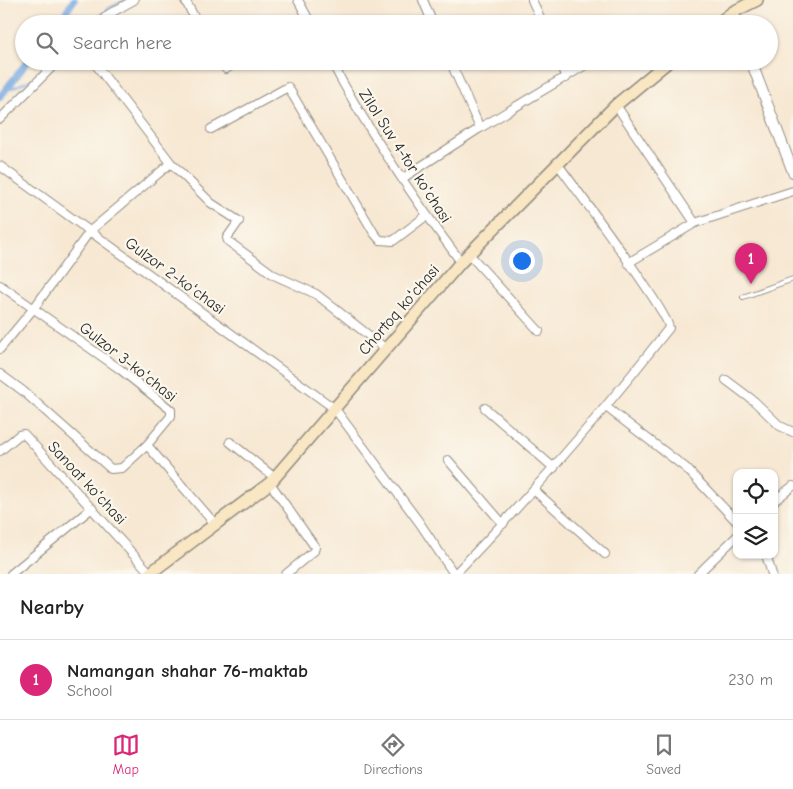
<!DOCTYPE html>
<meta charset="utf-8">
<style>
body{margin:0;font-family:"Comic Neue",sans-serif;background:#f2f2f2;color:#222}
.controls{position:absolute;right:15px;bottom:15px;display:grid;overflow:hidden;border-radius:10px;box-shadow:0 1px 4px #0004}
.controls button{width:45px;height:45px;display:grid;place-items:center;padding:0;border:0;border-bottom:1px solid #e0e0e0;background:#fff;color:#222;font:25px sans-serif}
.you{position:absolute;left:521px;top:260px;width:18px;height:18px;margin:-12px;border:4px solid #fff;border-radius:50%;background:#1a73e8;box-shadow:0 0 0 8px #1a73e833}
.badge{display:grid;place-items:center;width:32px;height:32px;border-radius:50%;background:#db2777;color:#fff;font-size:16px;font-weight:700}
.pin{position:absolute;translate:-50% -41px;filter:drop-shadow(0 1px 2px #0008)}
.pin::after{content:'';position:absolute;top:26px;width:18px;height:15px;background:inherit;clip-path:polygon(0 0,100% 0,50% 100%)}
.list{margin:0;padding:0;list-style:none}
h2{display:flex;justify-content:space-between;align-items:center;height:65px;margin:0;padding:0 20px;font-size:21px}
h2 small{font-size:16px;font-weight:400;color:#767676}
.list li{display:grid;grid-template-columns:32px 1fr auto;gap:15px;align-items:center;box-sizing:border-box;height:80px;padding:0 20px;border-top:1px solid #e0e0e0}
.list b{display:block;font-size:19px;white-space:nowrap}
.list p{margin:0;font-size:16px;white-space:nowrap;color:#767676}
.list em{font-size:16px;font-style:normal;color:#767676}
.icon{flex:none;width:28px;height:28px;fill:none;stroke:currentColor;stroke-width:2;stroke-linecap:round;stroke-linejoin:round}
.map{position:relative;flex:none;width:793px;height:574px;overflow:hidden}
.search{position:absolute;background:#fff;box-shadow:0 1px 4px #0004;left:15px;right:15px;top:15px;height:55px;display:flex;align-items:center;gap:12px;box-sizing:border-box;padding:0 18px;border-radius:28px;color:#767676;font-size:19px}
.sheet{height:145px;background:#fff}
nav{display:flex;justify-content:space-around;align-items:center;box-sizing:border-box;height:70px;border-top:1px solid #e0e0e0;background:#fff;font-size:14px;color:#767676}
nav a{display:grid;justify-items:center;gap:2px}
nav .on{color:#db2777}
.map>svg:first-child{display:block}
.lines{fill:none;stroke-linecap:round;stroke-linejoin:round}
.stream{stroke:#75a8e1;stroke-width:2}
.canal{stroke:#75a8e1;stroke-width:7}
.service-casing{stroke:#918a7f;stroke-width:6}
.minor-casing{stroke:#918a7f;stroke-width:10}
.tertiary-casing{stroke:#918a7f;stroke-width:12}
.secondary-casing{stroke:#918a7f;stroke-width:14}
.service{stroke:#fff;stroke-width:4}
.minor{stroke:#fff;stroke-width:8}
.tertiary{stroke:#fff;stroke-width:10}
.secondary{stroke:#f9e7c3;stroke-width:11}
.labels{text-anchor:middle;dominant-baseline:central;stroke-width:4.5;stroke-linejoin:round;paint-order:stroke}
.street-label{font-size:16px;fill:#2b2b2b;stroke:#fbf7ec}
</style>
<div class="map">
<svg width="793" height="574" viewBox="0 0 793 574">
<rect width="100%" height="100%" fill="#fbf7ec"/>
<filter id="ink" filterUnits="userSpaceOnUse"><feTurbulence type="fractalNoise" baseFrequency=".02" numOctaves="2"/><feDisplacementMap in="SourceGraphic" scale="10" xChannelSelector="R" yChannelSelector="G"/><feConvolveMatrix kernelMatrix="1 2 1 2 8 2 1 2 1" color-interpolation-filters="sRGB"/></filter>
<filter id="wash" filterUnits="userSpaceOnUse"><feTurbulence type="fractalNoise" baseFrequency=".0096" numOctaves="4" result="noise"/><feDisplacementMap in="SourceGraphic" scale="20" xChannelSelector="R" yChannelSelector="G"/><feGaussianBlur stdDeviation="1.12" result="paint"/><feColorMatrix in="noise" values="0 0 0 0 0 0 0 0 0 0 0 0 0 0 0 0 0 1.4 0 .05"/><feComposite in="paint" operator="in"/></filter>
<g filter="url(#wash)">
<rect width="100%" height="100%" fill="#f7e8d3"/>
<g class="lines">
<g class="stream">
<polyline points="93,24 109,8 126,0"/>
<polyline points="5,91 35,78 50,64"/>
</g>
<g class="canal">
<polyline points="58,24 74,0"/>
<polyline points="0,97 28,61"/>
</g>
</g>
</g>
<g filter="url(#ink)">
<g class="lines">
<g class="service-casing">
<polyline id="service" points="743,297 793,279"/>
</g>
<g class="minor-casing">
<g id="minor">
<polyline points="185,0 198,24"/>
<polyline points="298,0 311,24"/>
<polyline points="423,0 433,24"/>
<polyline points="532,0 543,24"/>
<polyline points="98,24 109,14 134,0"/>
<polyline points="298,24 308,18"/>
<polyline points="93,61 171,163 211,203 239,221 227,238 228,241 274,275 316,294 386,349"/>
<polyline points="219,61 226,69 239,61"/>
<path d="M331 61C368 131 414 199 461 262"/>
<polyline points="450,61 480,128"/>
<polyline points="559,61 566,78"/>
<polyline points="616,105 695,223"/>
<polyline points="0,119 58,61"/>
<polyline points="211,129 288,87 374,233 380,240 393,241 426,216"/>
<polyline points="0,166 335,409 419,522 454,574"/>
<polyline points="403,178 480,128 592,61"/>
<polyline points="469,254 539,331"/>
<polyline points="628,263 695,223 793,191"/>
<polyline points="0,285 121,370 171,410 171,416 147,445 215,524"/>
<polyline points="0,349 34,308 90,231 171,163"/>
<polyline points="0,374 23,391 111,469 122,468 147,445"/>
<polyline points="726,380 754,401 780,426 793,432"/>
<polyline points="606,407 686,468 737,522"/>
<polyline points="485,408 554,468"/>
<polyline points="230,442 275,478"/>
<polyline points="0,451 19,435 24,434 150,573"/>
<polyline points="448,460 503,524"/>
<polyline points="270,483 315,547 314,551 286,574"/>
<polyline points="534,490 605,554"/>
<polyline points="774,501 793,486"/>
<polyline points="766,555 772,574"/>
<polyline points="11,574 92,508"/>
<path d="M455 574C530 496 602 414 669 328 669 313 573 185 557 163"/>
<polyline points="698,574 737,536"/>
</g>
</g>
<g class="tertiary-casing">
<g id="tertiary">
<polyline points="733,12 737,24"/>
<polyline points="751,61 793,172"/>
</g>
</g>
<g class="secondary-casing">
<g id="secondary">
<polyline points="717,24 733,12 757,0"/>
<polyline points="149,574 270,483 461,262 616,105 669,61"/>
</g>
</g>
<use href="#service" class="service"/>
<use href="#minor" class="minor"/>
<use href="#tertiary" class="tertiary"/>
<use href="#secondary" class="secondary"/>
</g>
</g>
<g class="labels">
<g class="street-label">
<text transform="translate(405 156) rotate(57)">Zilol Suv 4-tor koʻchasi</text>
<text transform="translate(175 276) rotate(36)">Gulzor 2-koʻchasi</text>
<text transform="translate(399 310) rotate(-49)">Chortoq koʻchasi</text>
<text transform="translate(128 362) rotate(38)">Gulzor 3-koʻchasi</text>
<text transform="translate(87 483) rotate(47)">Sanoat koʻchasi</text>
</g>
</g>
</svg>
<div class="controls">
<button><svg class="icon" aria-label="locate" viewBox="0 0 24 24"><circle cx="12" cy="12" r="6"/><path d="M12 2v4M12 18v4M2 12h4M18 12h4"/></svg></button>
<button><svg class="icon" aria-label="layers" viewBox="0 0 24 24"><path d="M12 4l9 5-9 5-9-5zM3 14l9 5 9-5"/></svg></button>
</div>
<div class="you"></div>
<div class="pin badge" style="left:751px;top:284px">1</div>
<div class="search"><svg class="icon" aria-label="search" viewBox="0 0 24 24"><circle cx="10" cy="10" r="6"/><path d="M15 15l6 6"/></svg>Search here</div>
</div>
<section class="sheet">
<h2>Nearby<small></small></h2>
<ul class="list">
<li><span class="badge">1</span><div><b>Namangan shahar 76-maktab</b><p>School</p></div><em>230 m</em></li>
</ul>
</section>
<nav>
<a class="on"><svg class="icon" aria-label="map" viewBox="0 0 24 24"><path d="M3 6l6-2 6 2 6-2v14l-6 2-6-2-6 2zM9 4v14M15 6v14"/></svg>Map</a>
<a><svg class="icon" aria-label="directions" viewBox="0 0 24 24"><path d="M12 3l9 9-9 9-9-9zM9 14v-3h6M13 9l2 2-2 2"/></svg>Directions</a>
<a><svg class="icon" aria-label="saved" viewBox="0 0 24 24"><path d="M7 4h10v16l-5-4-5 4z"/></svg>Saved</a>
</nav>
